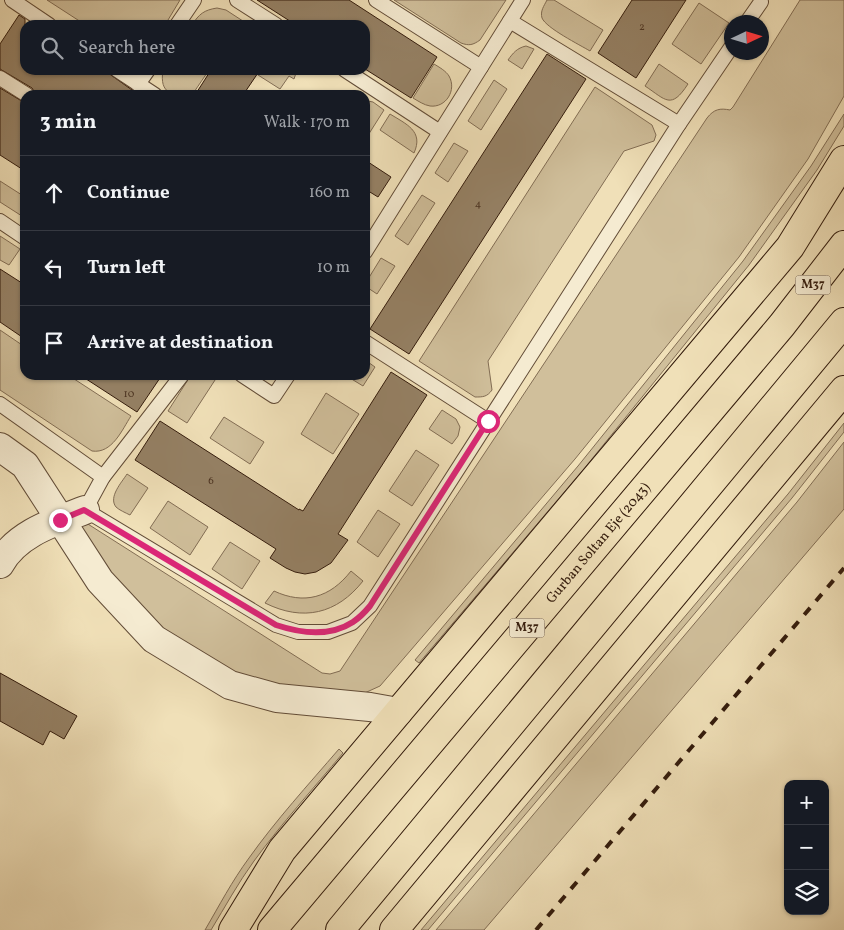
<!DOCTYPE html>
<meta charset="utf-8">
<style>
body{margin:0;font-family:Vollkorn,serif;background:#20242c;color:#f1f3f6}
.controls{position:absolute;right:15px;bottom:15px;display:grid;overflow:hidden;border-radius:10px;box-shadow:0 1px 4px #0004}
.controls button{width:45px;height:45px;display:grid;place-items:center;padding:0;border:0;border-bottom:1px solid #363941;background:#171b24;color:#f1f3f6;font:25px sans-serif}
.compass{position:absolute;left:724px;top:15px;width:45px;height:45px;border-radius:50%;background:#171b24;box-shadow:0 1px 4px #0004;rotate:86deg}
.stop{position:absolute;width:15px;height:15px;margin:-11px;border:4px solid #db2777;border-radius:50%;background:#fff}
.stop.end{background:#db2777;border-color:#fff;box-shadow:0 1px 5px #0008}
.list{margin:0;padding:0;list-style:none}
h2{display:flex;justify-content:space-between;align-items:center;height:65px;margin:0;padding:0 20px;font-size:21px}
h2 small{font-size:16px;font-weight:400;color:#9ea1a6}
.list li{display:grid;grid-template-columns:32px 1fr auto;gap:15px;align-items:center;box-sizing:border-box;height:75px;padding:0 20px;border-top:1px solid #363941}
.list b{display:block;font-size:19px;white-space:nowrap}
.list em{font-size:16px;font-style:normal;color:#9ea1a6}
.icon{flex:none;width:28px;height:28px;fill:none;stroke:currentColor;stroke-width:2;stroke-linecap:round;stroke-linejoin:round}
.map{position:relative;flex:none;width:844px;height:930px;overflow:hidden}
.search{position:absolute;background:#171b24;box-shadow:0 1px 4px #0004;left:20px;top:20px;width:350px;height:55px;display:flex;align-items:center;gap:12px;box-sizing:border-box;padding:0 18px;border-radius:15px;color:#9ea1a6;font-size:19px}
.panel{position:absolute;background:#171b24;box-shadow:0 1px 4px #0004;left:20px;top:90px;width:350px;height:290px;border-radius:15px}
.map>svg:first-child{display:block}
.green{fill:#d0bf9b;stroke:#826d54}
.building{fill:#958165;stroke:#331b0c}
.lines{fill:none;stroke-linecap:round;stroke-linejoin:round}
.lane-casing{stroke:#624c37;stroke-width:16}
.street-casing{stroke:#624c37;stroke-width:30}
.highway-casing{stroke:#331b0c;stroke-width:30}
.lane{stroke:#f5ebd1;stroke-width:14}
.street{stroke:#f5ebd1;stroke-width:28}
.highway{stroke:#f0e0b8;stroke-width:28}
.rail{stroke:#331b0c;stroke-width:4;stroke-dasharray:9 9;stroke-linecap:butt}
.route{stroke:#db2777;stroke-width:6}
.labels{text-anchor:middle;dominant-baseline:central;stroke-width:5;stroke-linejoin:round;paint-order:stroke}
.number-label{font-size:11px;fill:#4c3422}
.shield{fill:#f5ebd1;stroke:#6d5947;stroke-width:1}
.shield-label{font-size:12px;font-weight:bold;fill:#331b0c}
.street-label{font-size:14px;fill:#331b0c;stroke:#f5ebd1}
</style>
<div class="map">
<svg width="844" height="930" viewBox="0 0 844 930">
<rect width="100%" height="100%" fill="#f0e0b8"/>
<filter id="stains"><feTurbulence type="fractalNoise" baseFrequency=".004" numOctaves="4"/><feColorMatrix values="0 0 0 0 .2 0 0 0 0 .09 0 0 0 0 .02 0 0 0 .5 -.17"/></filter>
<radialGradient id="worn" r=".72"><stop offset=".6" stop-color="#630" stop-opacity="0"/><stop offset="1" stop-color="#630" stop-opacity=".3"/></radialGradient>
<g class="green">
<polygon points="47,0 180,0 165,25 80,25 81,22"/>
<path d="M394 0H506L480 40C473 45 469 46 461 43Z"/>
<path d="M547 0H554L603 30 590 51C580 45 546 28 542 18 540 11 544 6 547 0Z"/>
<path d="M800 0H844V96L808 159 739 257 678 332 575 459 380 686 347 701 261 695 141 618 78 536 80 519 322 673 330 674 340 671 707 118C714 109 720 108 730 110L733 107Z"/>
<polygon points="699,3 729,23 701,64 672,44"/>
<path d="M217 8 226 10 249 25H192C199 14 204 10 217 8Z"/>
<path d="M526 46 534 49 522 69 508 60C513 53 517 48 526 46Z"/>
<path d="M434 64C439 67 446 71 449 76 457 90 446 108 430 106 424 105 418 101 413 98Z"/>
<path d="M659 64 688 84C671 110 666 100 645 86Z"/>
<path d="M163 70H209L192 95C173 95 159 95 163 70Z"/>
<polygon points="262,70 297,70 294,79 289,76 280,89 258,75"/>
<polygon points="494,80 507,89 481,130 468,121"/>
<path d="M595 87 652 125 656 135 654 141 624 151 488 361 492 390C487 397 483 397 475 397L419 361Z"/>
<polygon points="368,101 373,102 384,110 365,140 365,103"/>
<path d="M390 114C406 124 424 131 414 153L380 130Z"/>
<polygon points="844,114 844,126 817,170 749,265 583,470 419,663 415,660 578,466 743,261 811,166"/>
<polygon points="454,143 468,151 448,182 435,173"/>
<polygon points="0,181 25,197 25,218 0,202"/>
<polygon points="422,195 435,203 408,245 395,236"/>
<polygon points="0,236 20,249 9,265 0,260"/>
<polygon points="381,258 395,266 377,294 365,286 365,284"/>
<path d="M0 330 25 347V375H68L131 416C122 430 112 454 92 451L0 390Z"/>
<polygon points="365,360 375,367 363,386 345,375 365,375"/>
<polygon points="191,375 213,375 217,377 187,423 168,411"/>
<polygon points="326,393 359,414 333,454 301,434"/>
<polygon points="442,410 456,419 460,427 458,436 452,444 429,429"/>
<polygon points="224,417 264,442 250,464 210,438"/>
<polygon points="844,423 844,432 792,498 428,930 421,930 788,494"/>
<polygon points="844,442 844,509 484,930 436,930 797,502"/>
<polygon points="416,450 439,465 412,506 389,491"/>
<path d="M127 474 148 488 130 515C126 513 119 510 116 507 108 497 122 482 127 474Z"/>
<polygon points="168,501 208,527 190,555 150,528"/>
<polygon points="378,510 400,524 378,557 357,542"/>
<polygon points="230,542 260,561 242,589 212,569"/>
<path d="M351 571 363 581C337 614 303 622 265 603L274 591C304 605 330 598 351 571Z"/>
<path d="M339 749 343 753C313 789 282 823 254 861 238 883 225 907 211 930H205C219 906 232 881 249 858 276 820 308 785 339 749Z"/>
</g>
<g class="building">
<polygon points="257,0 349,0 437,57 411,98 365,69 365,25 296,25"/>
<polygon points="632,0 686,0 636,78 598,53"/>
<polygon points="19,15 25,19 25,70 104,70 139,95 36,95 32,88 0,69 0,44"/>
<polygon points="547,54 586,79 409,354 370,329"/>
<polygon points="211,70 260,70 243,95 195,95"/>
<polygon points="0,88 25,103 25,171 0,155"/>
<polygon points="365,160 391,177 378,197 365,189"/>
<polygon points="0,269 25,285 25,339 0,322"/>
<polygon points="391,372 427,395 338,534 348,540 331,563 316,572 305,574 295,572 286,568 270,558 276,549 135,460 160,421 299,510 299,509 303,511"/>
<polygon points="80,375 162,375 137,412"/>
<polygon points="0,673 77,716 64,739 50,731 43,745 0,721"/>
</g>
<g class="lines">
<g class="lane-casing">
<g id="lane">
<polyline points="12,0 49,25"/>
<polyline points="237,0 276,25"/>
<polyline points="376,0 481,67"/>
<polyline points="510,21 679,124"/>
<polyline points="747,22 761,2"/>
<polyline points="177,25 194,0"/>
<polyline points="117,70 155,95"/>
<polyline points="345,70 440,132"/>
<polyline points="0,78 27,95"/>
<polyline points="138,84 148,70"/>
<polyline points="0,221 25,238"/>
<polyline points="365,252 523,0"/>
<polyline points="365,342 488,421"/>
<polyline points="242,375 274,396 288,375"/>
<polyline points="0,404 103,477 85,510 276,625 298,632 328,632 352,623 370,606 679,124 732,46"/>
<polyline points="103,477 182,375"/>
</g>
</g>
<g class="street-casing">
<g id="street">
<polyline points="0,447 25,465 100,581 154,639 230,685 277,698 370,707 398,712"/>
<path d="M0 564C16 534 54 522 85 510"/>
</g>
</g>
<g class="highway-casing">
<g id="highway">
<polyline points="233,930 282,850 790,247 844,160"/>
<path id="s1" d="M272 930 782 325 844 245"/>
<polyline points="340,930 844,322"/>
<polyline points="394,930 844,390"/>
</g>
</g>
<use href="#lane" class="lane"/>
<use href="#street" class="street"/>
<use href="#highway" class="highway"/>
<polyline class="rail" points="536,930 844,568"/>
</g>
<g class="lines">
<path class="route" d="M60 520 84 510 276 625C300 633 330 637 353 622 359 618 365 612 370 606L488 421"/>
</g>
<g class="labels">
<g class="number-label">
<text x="642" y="27">2</text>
<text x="478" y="204">4</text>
<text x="129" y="394">10</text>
<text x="211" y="481">6</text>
</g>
<g class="shield">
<rect x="795.5" y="275.5" width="35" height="19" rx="4"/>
<rect x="509.5" y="618.5" width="35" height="19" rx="4"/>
</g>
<g class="shield-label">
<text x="813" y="285">M37</text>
<text x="527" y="628">M37</text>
</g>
<g class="street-label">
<text stroke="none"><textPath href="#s1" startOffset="506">Gurban Soltan Eje (2043)</textPath></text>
</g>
</g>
<rect width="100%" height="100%" filter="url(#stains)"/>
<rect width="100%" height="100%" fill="url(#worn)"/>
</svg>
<div class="controls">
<button>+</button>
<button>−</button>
<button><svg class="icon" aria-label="layers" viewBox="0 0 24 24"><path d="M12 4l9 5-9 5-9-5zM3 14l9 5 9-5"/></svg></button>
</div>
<svg class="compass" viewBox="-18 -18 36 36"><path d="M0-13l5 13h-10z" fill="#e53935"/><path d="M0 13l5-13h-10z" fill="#9ea1a6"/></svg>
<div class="stop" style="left:488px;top:421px"></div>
<div class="stop end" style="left:60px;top:520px"></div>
<div class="search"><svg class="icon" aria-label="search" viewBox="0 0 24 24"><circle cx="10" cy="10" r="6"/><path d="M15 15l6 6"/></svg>Search here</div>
<section class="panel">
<h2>3 min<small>Walk · 170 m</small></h2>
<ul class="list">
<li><svg class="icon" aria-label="ahead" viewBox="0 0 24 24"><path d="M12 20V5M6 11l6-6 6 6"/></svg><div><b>Continue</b></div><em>160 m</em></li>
<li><svg class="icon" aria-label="left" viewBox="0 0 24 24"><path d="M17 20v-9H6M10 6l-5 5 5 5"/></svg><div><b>Turn left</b></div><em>10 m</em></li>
<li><svg class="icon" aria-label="arrive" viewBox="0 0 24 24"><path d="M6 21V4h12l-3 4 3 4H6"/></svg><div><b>Arrive at destination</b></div></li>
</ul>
</section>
</div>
